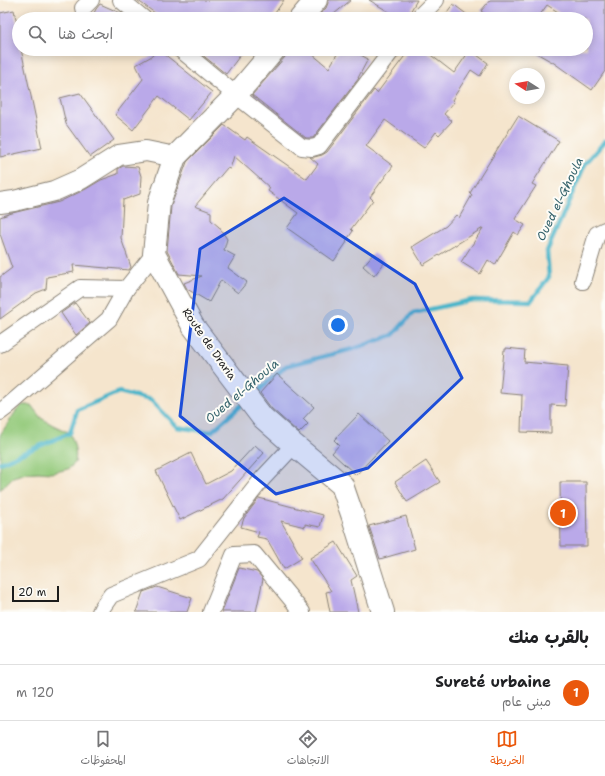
<!DOCTYPE html>
<html lang="ar">
<meta charset="utf-8">
<style>
body{margin:0;font-family:"Shantell Sans","Playpen Sans Arabic",sans-serif;background:#f6f6f6;color:#202124;direction:rtl}
.compass{position:absolute;left:509px;top:68px;width:36px;height:36px;border-radius:50%;background:#fff;box-shadow:0 2px 10px #0003;rotate:281deg}
.scale{position:absolute;left:12px;bottom:10px;width:47px;box-sizing:border-box;padding-left:4px;border:2px solid #1c1c1c;border-top:0;font-size:11px;line-height:14px;white-space:nowrap;color:#1c1c1c;-webkit-text-stroke:3px #fdfcf7;paint-order:stroke}
.you{position:absolute;left:338px;top:325px;width:14px;height:14px;margin:-10px;border:3px solid #fff;border-radius:50%;background:#1a73e8;box-shadow:0 0 0 6px #1a73e833}
.badge{display:grid;place-items:center;width:26px;height:26px;border-radius:50%;background:#ea580c;color:#fff;font-size:13px;font-weight:700}
.pin{position:absolute;translate:-50% -50%;border:2px solid #fff;box-shadow:0 1px 4px #0006}
.list{margin:0;padding:0;list-style:none}
h2{display:flex;justify-content:space-between;align-items:center;height:52px;margin:0;padding:0 16px;font-size:17px}
h2 small{font-size:13px;font-weight:400;color:#757577}
.list li{display:grid;grid-template-columns:26px 1fr auto;gap:12px;align-items:center;box-sizing:border-box;height:56px;padding:0 16px;border-top:1px solid #e0e0e0}
.list b{display:block;font-size:15px;white-space:nowrap}
.list p{margin:0;font-size:13px;white-space:nowrap;color:#757577}
.list em{font-size:13px;font-style:normal;color:#757577}
.icon{flex:none;width:22px;height:22px;fill:none;stroke:currentColor;stroke-width:2;stroke-linecap:round;stroke-linejoin:round}
.map{position:relative;flex:none;width:605px;height:612px;overflow:hidden;direction:ltr}
.search{position:absolute;background:#fff;box-shadow:0 2px 10px #0003;left:12px;right:12px;top:12px;height:44px;display:flex;align-items:center;gap:10px;box-sizing:border-box;padding:0 14px;border-radius:22px;color:#757577;font-size:15px}
.sheet{height:108px;background:#fff}
nav{display:flex;justify-content:space-around;align-items:center;box-sizing:border-box;height:56px;border-top:1px solid #e0e0e0;background:#fff;font-size:11px;color:#757577}
nav a{display:grid;justify-items:center;gap:2px}
nav .on{color:#ea580c}
.map>svg:first-child{display:block}
.green{fill:#94ca7c;stroke:#58734c}
.lines{fill:none;stroke-linecap:round;stroke-linejoin:round}
.stream{stroke:#4cb6ca;stroke-width:4.5}
.building{fill:#baa9e9}
.minor-casing{stroke:#888074;stroke-width:18}
.tertiary-casing{stroke:#888074;stroke-width:22}
.secondary-casing{stroke:#888074;stroke-width:24}
.minor{stroke:#fff;stroke-width:16}
.tertiary{stroke:#fff;stroke-width:20}
.secondary{stroke:#fff;stroke-width:22}
.marked{fill:#1d4ed8;fill-opacity:0.2;stroke:#1d4ed8;stroke-width:3;stroke-linejoin:round}
.labels{text-anchor:middle;dominant-baseline:central;stroke-width:4;stroke-linejoin:round;paint-order:stroke}
.street-label{font-size:11px;fill:#1c1c1c;stroke:#fdfcf7}
.water-label{font-size:12px;font-style:italic;fill:#32616a;stroke:#fdfcf7}
</style>
<div class="map">
<svg width="605" height="612" viewBox="0 0 605 612">
<rect width="100%" height="100%" fill="#fdfcf7"/>
<filter id="ink" filterUnits="userSpaceOnUse"><feTurbulence type="fractalNoise" baseFrequency=".025" numOctaves="2"/><feDisplacementMap in="SourceGraphic" scale="8" xChannelSelector="R" yChannelSelector="G"/><feConvolveMatrix kernelMatrix="1 2 1 2 8 2 1 2 1" color-interpolation-filters="sRGB"/></filter>
<filter id="wash" filterUnits="userSpaceOnUse"><feTurbulence type="fractalNoise" baseFrequency=".012" numOctaves="4" result="noise"/><feDisplacementMap in="SourceGraphic" scale="16" xChannelSelector="R" yChannelSelector="G"/><feGaussianBlur stdDeviation="0.9" result="paint"/><feColorMatrix in="noise" values="0 0 0 0 0 0 0 0 0 0 0 0 0 0 0 0 0 1.4 0 .05"/><feComposite in="paint" operator="in"/></filter>
<g filter="url(#wash)">
<rect width="100%" height="100%" fill="#f5e5cd"/>
<path class="green" d="M22 405H31L41 418 53 425 70 433C74 443 77 452 75 463L68 469 52 473 38 472 26 473 13 477 0 490V435L16 411Z"/>
<g class="lines">
<g class="stream">
<polyline points="253,396 286,366 353,349 393,335 413,313 472,300 531,301 549,277 547,251 585,164 605,141"/>
<polyline points="0,463 70,433 77,410 119,392 151,400 177,427 211,432 244,403"/>
</g>
</g>
<g id="blocks">
<g class="building">
<polygon points="137,0 284,0 271,19 163,19"/>
<polygon points="328,0 351,0 328,19 316,19 326,8 328,3"/>
<polygon points="369,0 417,0 406,19 401,19"/>
<polygon points="490,0 605,0 605,71 592,90 554,63 529,49 586,49 586,19 569,19 547,5 537,19 492,19 481,11"/>
<polygon points="100,4 125,15 129,19 91,19 96,9"/>
<polygon points="453,4 473,19 442,19"/>
<polygon points="14,10 17,24 19,24 19,49 21,49 42,148 0,157 0,13"/>
<polygon points="158,49 212,92 189,120 159,96 133,130 115,115 143,79 136,65 152,56"/>
<polygon points="195,49 245,49 226,74"/>
<polygon points="287,49 306,49 329,68 340,49 350,49 368,59 358,78 359,78 313,138 306,138 252,95 285,57 287,52"/>
<polygon points="410,49 423,49 454,73 470,50 488,63 480,76 471,70 452,100 454,102 444,114 452,121 439,135 436,132 424,148 385,120 366,146 393,166 370,197 373,200 351,229 353,231 346,241 347,242 334,261 287,228 298,213 268,191 270,188 234,156 230,169 227,168 195,206 211,212 211,220 219,227 227,239 224,250 235,256 228,268 247,282 238,293 221,280 209,302 187,289 184,283 202,276 179,274 167,251 171,206 187,162 224,125 245,140 247,137 307,179 318,164 310,157 314,157 322,155 327,152 374,90 377,93"/>
<polygon points="80,93 114,140 90,157 66,124 60,98"/>
<polygon points="518,116 559,141 532,184 536,186 515,219 525,225 518,235 514,232 495,265 488,260 480,274 461,262 483,228 423,265 412,247 446,226 456,215 459,218 472,195 470,193"/>
<polygon points="123,166 138,167 141,176 140,194 123,200 121,238 131,267 129,270 73,265 74,272 47,277 46,289 36,293 0,319 0,277 12,268 0,234 0,217 12,213 59,202 86,189 101,180 118,174 118,169"/>
<polygon points="374,253 385,262 374,276 363,266"/>
<polygon points="75,303 90,323 76,335 61,313"/>
<polygon points="506,348 525,350 524,362 568,366 565,406 551,405 551,433 521,432 522,395 500,393 504,350 506,350"/>
<polygon points="277,374 314,407 303,419 308,424 299,433 271,408 260,393"/>
<polygon points="359,414 388,441 356,475 332,453 339,445 334,440"/>
<polygon points="255,445 264,453 223,499 180,520 156,471 191,453 206,484 231,471"/>
<polygon points="426,461 440,482 407,502 395,482"/>
<polygon points="560,482 586,482 587,546 561,546"/>
<polygon points="259,498 323,515 320,527 305,524 305,527 281,521 302,558 284,569 267,539 257,537 259,532 241,527 244,518"/>
<polygon points="406,516 415,549 380,559 369,526"/>
<polygon points="336,542 357,576 351,580 358,612 330,612 326,592 331,591 310,558"/>
<polygon points="239,568 257,572 263,579 256,612 222,612 224,606"/>
<polygon points="157,587 192,598 187,612 136,612 143,592"/>
</g>
</g>
</g>
<g filter="url(#ink)">
<use href="#blocks" fill-opacity="0" stroke="#888074" stroke-width="1"/>
<g class="lines">
<g class="minor-casing">
<g id="minor">
<polyline points="121,0 144,19"/>
<polyline points="83,8 91,0"/>
<polyline points="417,19 436,0"/>
<polyline points="180,49 236,95 302,147 312,148 319,146 393,49"/>
<polyline points="583,281 597,234 605,230"/>
<polyline points="0,344 80,288 126,289"/>
<polyline points="0,412 8,406 109,319 126,289 154,254"/>
<polyline points="100,612 102,608 111,595 199,559 263,478 294,445"/>
<polyline points="211,612 234,555 254,554 302,612"/>
</g>
</g>
<g class="tertiary-casing">
<polyline id="tertiary" points="0,203 14,201 54,191 81,179 119,155 146,151 175,157"/>
</g>
<g class="secondary-casing">
<g id="secondary">
<polyline points="300,19 316,0"/>
<polyline points="275,49 236,95 175,157 159,203 154,254 193,326 262,417 294,445 342,485 353,517 383,612"/>
</g>
</g>
<use href="#minor" class="minor"/>
<use href="#tertiary" class="tertiary"/>
<use href="#secondary" class="secondary"/>
</g>
</g>
<path class="marked" d="M284 198 415 284 462 378 368 468 276 494 180 416 200 249Z"/>
<g class="labels">
<g class="street-label">
<text transform="translate(209 344) rotate(55)">Route de Draria</text>
</g>
<g class="water-label">
<text transform="translate(560 199) rotate(-64)">Oued el-Ghoula</text>
<text transform="translate(242 391) rotate(-40)">Oued el-Ghoula</text>
</g>
</g>
</svg>
<svg class="compass" viewBox="-18 -18 36 36"><path d="M0-13l5 13h-10z" fill="#e53935"/><path d="M0 13l5-13h-10z" fill="#757577"/></svg>
<div class="scale">20 m</div>
<div class="you"></div>
<div class="pin badge" style="left:563px;top:513px">1</div>
<div class="search"><svg class="icon" aria-label="search" viewBox="0 0 24 24"><circle cx="10" cy="10" r="6"/><path d="M15 15l6 6"/></svg>ابحث هنا</div>
</div>
<section class="sheet">
<h2>بالقرب منك<small></small></h2>
<ul class="list">
<li><span class="badge">1</span><div><b>Sureté urbaine</b><p>مبنى عام</p></div><em>120 m</em></li>
</ul>
</section>
<nav>
<a class="on"><svg class="icon" aria-label="map" viewBox="0 0 24 24"><path d="M3 6l6-2 6 2 6-2v14l-6 2-6-2-6 2zM9 4v14M15 6v14"/></svg>الخريطة</a>
<a><svg class="icon" aria-label="directions" viewBox="0 0 24 24"><path d="M12 3l9 9-9 9-9-9zM9 14v-3h6M13 9l2 2-2 2"/></svg>الاتجاهات</a>
<a><svg class="icon" aria-label="saved" viewBox="0 0 24 24"><path d="M7 4h10v16l-5-4-5 4z"/></svg>المحفوظات</a>
</nav>
